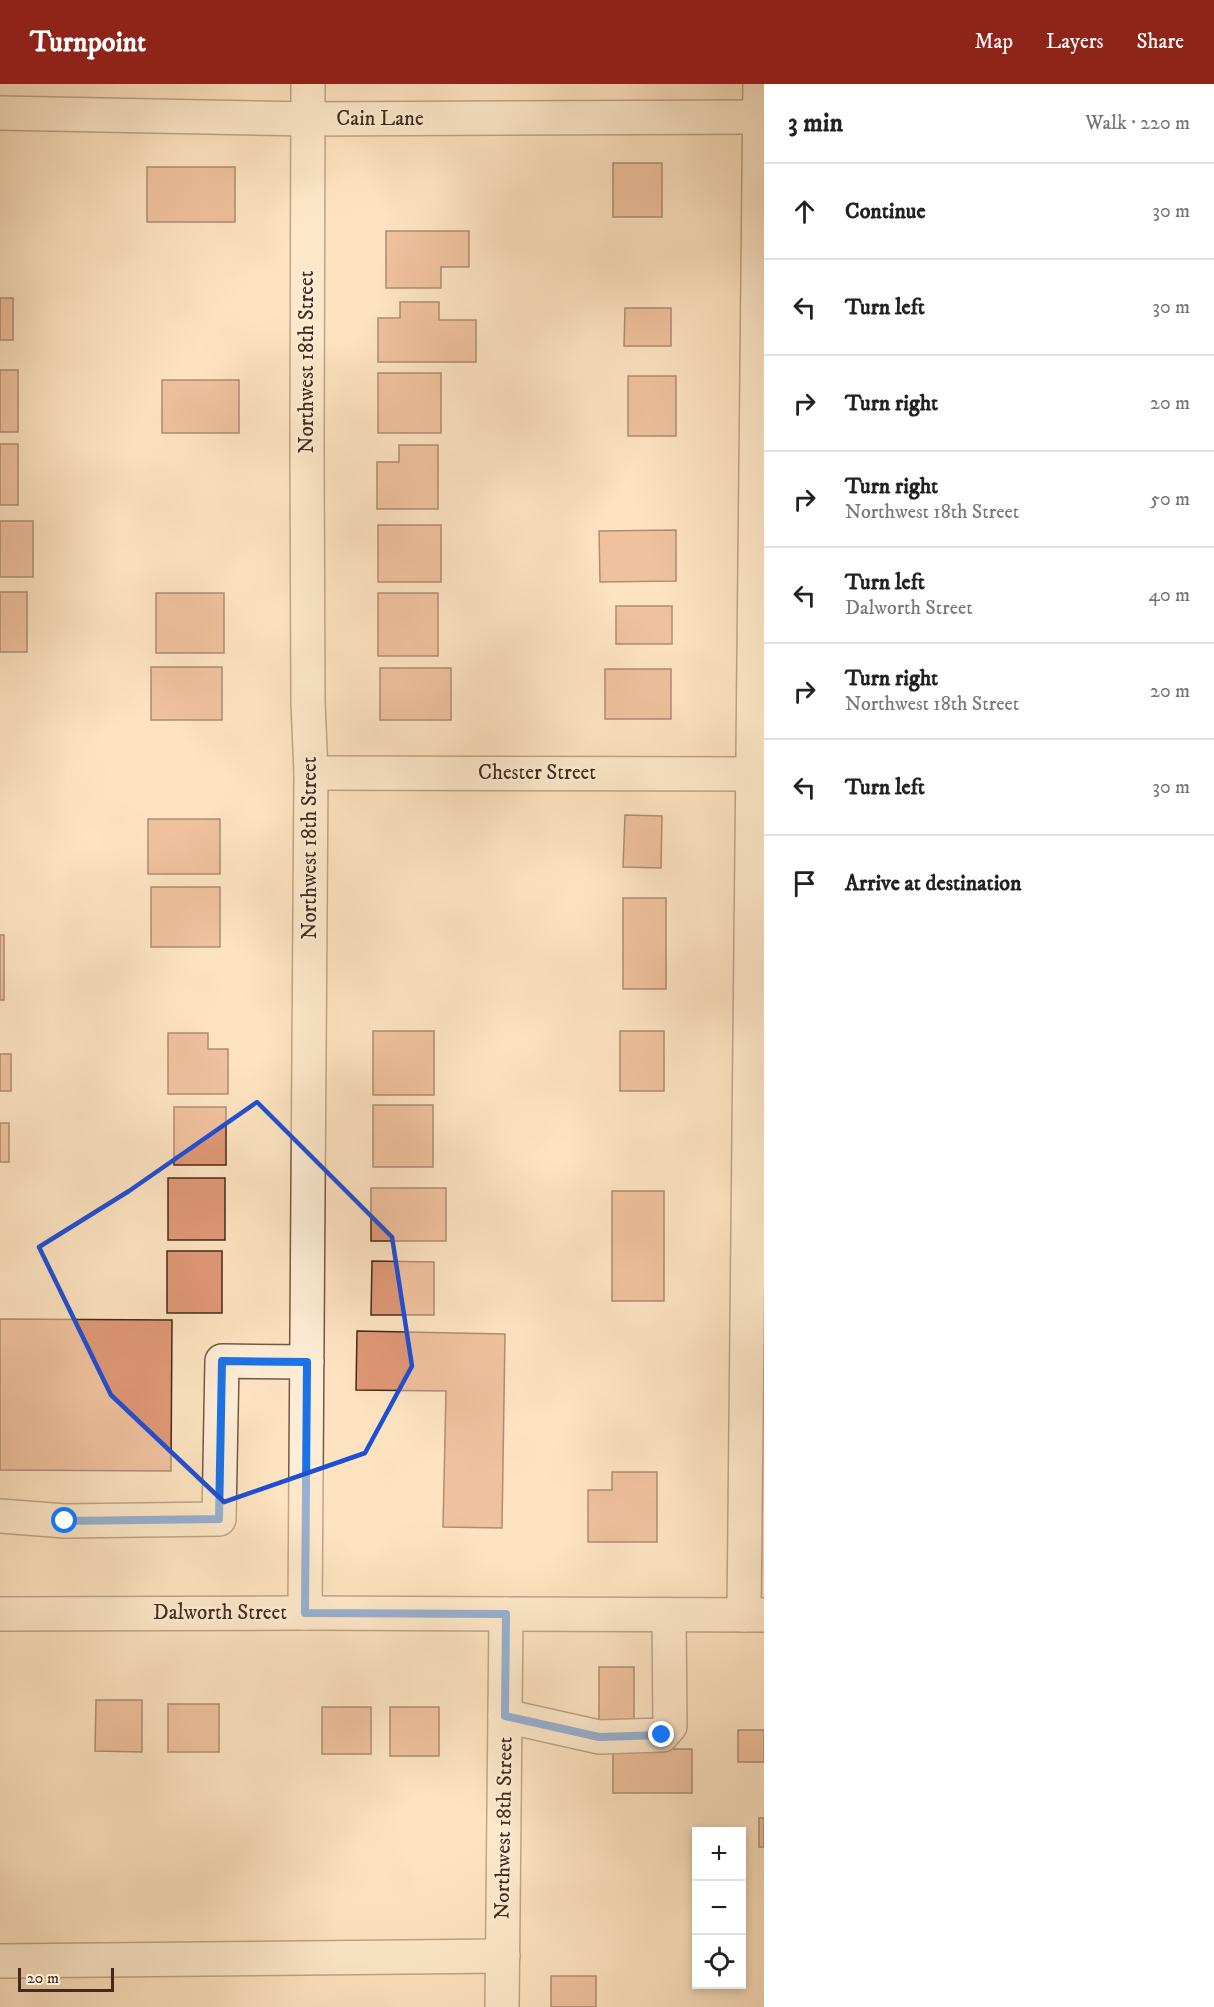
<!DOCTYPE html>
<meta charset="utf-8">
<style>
body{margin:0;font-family:"IM FELL DW Pica",serif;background:#f6f6f6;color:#222}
.controls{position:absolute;right:18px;bottom:18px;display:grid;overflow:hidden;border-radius:0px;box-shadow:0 3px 9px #0003}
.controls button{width:54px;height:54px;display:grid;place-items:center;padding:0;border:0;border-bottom:2px solid #e0e0e0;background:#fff;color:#222;font:30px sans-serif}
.scale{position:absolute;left:18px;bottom:15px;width:96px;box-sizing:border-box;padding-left:6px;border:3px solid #47291a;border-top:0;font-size:16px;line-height:21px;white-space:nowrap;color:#47291a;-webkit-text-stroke:4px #feedd6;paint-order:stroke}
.stop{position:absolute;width:18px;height:18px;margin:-14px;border:4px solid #1a73e8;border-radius:50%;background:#fff}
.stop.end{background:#1a73e8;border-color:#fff;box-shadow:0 2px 6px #0008}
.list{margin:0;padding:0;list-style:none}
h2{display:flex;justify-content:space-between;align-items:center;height:78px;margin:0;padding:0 24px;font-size:26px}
h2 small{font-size:20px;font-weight:400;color:#767676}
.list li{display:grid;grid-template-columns:39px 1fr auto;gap:18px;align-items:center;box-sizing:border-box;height:96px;padding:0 24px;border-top:2px solid #e0e0e0}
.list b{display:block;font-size:22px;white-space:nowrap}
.list p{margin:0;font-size:20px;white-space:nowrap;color:#767676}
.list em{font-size:20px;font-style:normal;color:#767676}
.icon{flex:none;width:33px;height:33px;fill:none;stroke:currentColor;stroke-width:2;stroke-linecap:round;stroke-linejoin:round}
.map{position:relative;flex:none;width:764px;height:1923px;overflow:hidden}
header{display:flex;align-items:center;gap:36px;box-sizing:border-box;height:84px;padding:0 30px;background:#8f2418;color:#fff}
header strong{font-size:28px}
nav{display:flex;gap:33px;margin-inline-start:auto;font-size:21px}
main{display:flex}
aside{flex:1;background:#fff}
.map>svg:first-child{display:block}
.building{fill:#df9876;stroke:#47291a;stroke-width:1.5}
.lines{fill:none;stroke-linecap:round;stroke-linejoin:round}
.minor-casing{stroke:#745844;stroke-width:36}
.minor{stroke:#feedd6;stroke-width:33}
.route{stroke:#1a73e8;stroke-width:8}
.marked{fill:none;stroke:#1d4ed8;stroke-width:4.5;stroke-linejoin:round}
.labels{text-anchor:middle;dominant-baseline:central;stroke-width:4.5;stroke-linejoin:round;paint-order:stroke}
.street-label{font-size:21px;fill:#47291a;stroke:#feedd6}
</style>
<header>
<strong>Turnpoint</strong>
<nav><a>Map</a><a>Layers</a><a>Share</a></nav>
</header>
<main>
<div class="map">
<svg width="764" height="1923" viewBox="0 0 764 1923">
<rect width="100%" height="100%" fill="#fde3c0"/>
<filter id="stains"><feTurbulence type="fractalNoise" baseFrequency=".00333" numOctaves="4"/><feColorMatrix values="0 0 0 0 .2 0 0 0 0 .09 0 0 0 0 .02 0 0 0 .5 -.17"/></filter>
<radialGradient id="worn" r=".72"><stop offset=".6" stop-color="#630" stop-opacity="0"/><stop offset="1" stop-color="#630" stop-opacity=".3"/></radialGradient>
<g class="building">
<rect x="613" y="79" width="49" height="54"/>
<rect x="147" y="83" width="88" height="55"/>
<polygon points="386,147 469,147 469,183 441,183 441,204 386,204"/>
<rect x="0" y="214" width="13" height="42"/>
<polygon points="400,218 439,218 439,236 476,236 476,278 378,278 378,234 400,234"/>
<polygon points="625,224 671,224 671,262 624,262"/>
<rect x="0" y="286" width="18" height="62"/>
<rect x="378" y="289" width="63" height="60"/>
<rect x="628" y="292" width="48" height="60"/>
<rect x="162" y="296" width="77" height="53"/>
<rect x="0" y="360" width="18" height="61"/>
<polygon points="399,361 438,361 438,425 377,425 377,378 399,378"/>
<rect x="0" y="437" width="33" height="56"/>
<rect x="378" y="441" width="63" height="57"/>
<polygon points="676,446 676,497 600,498 599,447"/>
<rect x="0" y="508" width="27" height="60"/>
<rect x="156" y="509" width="68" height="60"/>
<rect x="378" y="509" width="60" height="63"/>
<rect x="616" y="522" width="56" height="38"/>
<rect x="151" y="583" width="71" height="53"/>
<rect x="380" y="584" width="71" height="52"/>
<rect x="605" y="585" width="66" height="50"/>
<polygon points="625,731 662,732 661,784 623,783"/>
<rect x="148" y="735" width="72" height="55"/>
<rect x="151" y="803" width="69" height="60"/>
<rect x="623" y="814" width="43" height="91"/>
<rect x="0" y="851" width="4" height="65"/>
<rect x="373" y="947" width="61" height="64"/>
<rect x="620" y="947" width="44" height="60"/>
<polygon points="168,949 208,949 208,965 228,965 228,1010 168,1010"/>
<rect x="0" y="970" width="11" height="37"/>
<rect x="373" y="1021" width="60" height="62"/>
<rect x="174" y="1023" width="52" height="58"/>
<rect x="0" y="1039" width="9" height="39"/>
<rect x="168" y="1094" width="57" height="62"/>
<rect x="371" y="1104" width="75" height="53"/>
<rect x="612" y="1107" width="52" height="110"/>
<rect x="167" y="1167" width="55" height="62"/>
<polygon points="372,1177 434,1178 434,1231 371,1231"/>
<polygon points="0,1235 172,1236 171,1387 0,1386"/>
<polygon points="357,1247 505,1250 502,1444 443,1443 446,1307 356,1306"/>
<polygon points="612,1388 657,1388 657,1458 588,1458 588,1406 612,1406"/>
<rect x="599" y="1583" width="35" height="60"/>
<polygon points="96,1616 142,1616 142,1668 95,1667"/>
<rect x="168" y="1620" width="51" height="48"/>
<rect x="322" y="1623" width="49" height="47"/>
<rect x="390" y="1623" width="49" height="49"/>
<rect x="738" y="1646" width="26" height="32"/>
<rect x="613" y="1665" width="79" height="44"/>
<rect x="759" y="1734" width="5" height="29"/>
<rect x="551" y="1892" width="45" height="31"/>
</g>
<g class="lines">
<g class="minor-casing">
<g id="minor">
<polyline points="0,29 308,35 760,33"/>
<polyline points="311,689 764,690"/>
<polyline points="0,1432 65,1437 219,1435 222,1277 307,1278"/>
<polyline points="305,1529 311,689 308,618 307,364 308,0"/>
<polyline points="0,1530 305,1529 764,1531"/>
<polyline points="744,1531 760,0"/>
<polyline points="505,1632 599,1653 662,1651 670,1642 669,1531"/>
<polyline points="0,1877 503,1872"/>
<polyline points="502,1923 506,1530"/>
</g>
</g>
<use href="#minor" class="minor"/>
</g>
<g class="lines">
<polyline class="route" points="65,1437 219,1435 222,1277 307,1278 305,1529 506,1530 505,1632 599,1653 662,1651"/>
</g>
<path d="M0 0H764V1923H0ZM257 1018 392 1153 412 1282 365 1369 224 1418 111 1311 39 1163 129 1107Z" fill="#fde3c0" fill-opacity=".55" fill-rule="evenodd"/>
<path class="marked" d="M257 1018 392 1153 412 1282 365 1369 224 1418 111 1311 39 1163 129 1107Z"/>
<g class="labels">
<g class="street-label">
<text x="380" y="35">Cain Lane</text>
<text transform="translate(307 278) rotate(-90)">Northwest 18th Street</text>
<text x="537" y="689">Chester Street</text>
<text transform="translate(310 764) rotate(-90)">Northwest 18th Street</text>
<text x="220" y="1529">Dalworth Street</text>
<text transform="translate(504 1744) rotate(-89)">Northwest 18th Street</text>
</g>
</g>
<rect width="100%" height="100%" filter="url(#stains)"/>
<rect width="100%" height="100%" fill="url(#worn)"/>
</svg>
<div class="controls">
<button>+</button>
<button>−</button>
<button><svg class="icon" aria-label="locate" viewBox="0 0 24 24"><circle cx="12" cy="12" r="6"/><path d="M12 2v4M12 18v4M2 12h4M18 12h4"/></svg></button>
</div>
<div class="scale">20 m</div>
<div class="stop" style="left:65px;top:1437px"></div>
<div class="stop end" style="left:662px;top:1651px"></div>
</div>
<aside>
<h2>3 min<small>Walk · 220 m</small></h2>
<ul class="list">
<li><svg class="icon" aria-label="ahead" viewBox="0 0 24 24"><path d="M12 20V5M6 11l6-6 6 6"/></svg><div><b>Continue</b></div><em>30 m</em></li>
<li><svg class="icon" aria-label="left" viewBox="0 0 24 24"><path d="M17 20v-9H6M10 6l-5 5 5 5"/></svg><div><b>Turn left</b></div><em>30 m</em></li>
<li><svg class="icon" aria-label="right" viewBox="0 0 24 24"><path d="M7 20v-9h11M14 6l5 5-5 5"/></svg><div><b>Turn right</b></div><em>20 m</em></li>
<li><svg class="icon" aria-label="right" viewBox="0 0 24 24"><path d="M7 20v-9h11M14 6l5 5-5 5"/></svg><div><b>Turn right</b><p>Northwest 18th Street</p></div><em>50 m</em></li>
<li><svg class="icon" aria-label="left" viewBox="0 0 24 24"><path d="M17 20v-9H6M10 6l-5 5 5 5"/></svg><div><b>Turn left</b><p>Dalworth Street</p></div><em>40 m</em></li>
<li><svg class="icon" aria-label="right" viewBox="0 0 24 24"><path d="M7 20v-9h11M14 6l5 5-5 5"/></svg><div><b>Turn right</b><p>Northwest 18th Street</p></div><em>20 m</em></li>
<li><svg class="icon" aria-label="left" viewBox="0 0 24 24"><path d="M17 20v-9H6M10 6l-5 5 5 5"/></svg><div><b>Turn left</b></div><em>30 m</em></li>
<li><svg class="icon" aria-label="arrive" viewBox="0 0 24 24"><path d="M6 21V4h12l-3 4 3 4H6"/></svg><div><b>Arrive at destination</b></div></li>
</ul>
</aside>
</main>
